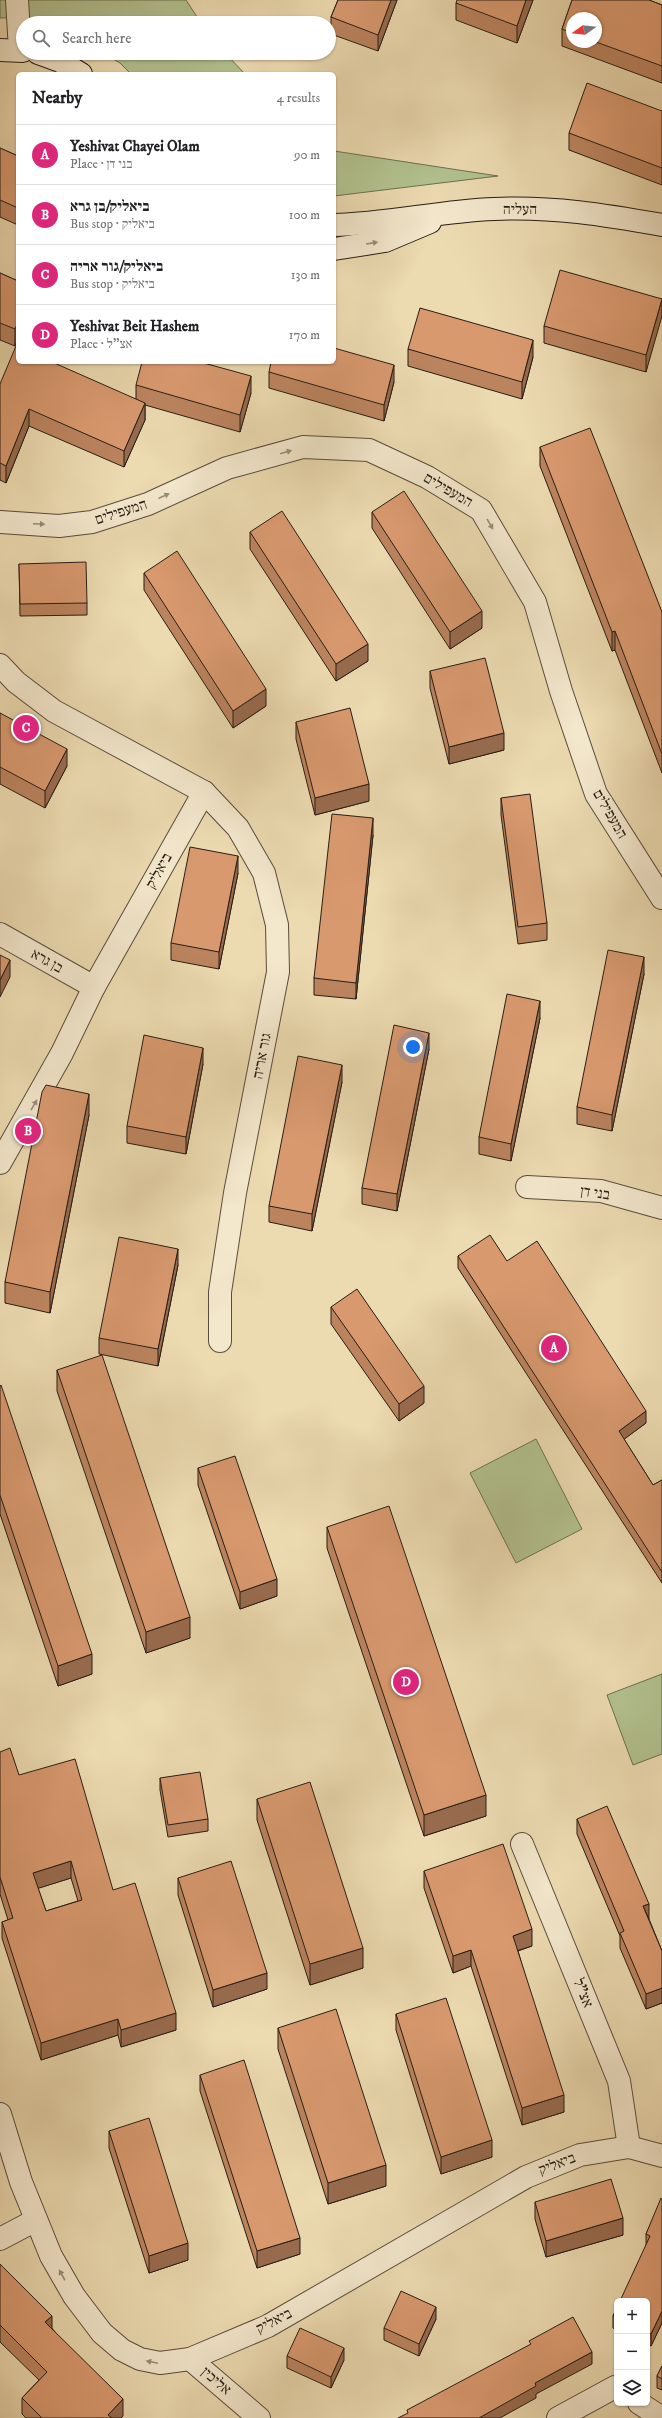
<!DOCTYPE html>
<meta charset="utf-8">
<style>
body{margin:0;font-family:"IM FELL DW Pica","Frank Ruhl Libre",serif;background:#f2f2f2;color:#202124}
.controls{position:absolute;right:12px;bottom:12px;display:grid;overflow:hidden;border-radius:6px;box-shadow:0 1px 3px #0004}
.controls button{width:36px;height:36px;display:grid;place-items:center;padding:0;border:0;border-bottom:1px solid #e0e0e0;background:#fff;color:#202124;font:20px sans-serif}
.compass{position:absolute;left:566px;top:12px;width:36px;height:36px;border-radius:50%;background:#fff;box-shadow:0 1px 3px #0004;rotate:255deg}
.you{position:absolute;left:413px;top:1047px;width:14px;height:14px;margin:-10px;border:3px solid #fff;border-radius:50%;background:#1a73e8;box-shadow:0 0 0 6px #1a73e833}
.badge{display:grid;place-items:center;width:26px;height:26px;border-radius:50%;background:#db2777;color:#fff;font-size:13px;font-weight:700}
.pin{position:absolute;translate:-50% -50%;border:2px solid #fff;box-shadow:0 1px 4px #0006}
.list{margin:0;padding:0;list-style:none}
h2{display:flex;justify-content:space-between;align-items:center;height:52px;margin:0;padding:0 16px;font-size:17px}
h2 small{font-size:13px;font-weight:400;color:#757577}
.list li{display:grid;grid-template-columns:26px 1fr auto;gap:12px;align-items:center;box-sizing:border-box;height:60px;padding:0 16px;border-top:1px solid #e0e0e0}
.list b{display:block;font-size:15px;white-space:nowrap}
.list p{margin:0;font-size:13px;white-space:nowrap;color:#757577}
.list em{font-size:13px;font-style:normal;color:#757577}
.icon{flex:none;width:22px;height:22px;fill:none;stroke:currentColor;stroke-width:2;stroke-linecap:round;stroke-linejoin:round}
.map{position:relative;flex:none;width:662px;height:2418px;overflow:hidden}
.search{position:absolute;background:#fff;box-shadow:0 1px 3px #0004;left:16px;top:16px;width:320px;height:44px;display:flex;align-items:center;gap:10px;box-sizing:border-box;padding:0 14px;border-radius:22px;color:#757577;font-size:15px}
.panel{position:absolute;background:#fff;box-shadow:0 1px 3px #0004;left:16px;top:72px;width:320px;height:292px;border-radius:6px}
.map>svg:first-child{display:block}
.green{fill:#b2c18f;stroke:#6d6f52}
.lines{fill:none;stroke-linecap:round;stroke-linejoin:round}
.minor-casing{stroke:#594c3b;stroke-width:24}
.secondary-casing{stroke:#281d14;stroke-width:24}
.minor{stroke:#f3e7cc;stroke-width:22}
.secondary{stroke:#f3e7cc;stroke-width:22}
.wall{fill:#bb845f;stroke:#281d14;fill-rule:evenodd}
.shaded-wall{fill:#986b4e;stroke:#281d14}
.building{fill:#d9996f;stroke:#281d14;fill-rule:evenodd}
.oneway{fill:#988c79}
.labels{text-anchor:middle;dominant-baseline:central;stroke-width:4;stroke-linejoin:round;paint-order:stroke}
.street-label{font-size:15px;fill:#281d14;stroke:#f3e7cc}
</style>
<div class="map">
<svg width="662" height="2418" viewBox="0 0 662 2418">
<rect width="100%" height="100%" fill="#ecdab0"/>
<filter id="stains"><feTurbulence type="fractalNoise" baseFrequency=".005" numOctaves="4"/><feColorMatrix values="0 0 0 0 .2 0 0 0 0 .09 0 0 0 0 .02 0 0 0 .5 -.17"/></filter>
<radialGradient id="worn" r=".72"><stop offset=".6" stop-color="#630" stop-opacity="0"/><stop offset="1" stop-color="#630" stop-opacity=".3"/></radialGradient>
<g class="green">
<polygon points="0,0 186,0 201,23 46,23 28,17 0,18"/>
<polygon points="103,53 225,53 245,74 131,74 120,63"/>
<polygon points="334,151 498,176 334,196"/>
<polygon points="536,1439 582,1529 516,1563 470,1473"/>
<polygon points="662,1674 662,1754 633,1765 607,1695"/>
</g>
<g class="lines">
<g class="minor-casing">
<g id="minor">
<polyline points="17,0 20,50"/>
<polyline points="0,522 59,526 92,522 148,504 227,468 303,447 369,450 427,477 481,510 535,602 561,691 596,794 662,898"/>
<polyline points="0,665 16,682 54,711 204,792 238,828 264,873 277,925 278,972 235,1193 220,1292 220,1341"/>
<polyline points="0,934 94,987"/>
<polyline points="0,1163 62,1053 94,987 204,792"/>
<polyline points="527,1187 601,1191 662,1208"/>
<polyline points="522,1844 619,2081 629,2147"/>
<polyline points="0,2114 21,2182 51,2256 74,2296 102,2333 122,2350 140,2359 160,2363 190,2359 268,2326 526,2177 580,2155 629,2147 662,2156"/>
<polyline points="0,2239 36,2220"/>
<polyline points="190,2359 259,2418"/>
<polyline points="639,2403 662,2418"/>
<polyline points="558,2418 615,2387 617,2389"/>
</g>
</g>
<g class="secondary-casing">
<g id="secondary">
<polyline points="0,50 23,51"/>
<polyline points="38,53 60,61 81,74"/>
<path d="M334 225C387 224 440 211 494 209 551 206 606 215 662 225"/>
<polyline points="334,249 385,241 430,222"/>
</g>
</g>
<use href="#minor" class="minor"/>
<use href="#secondary" class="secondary"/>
</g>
<g class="wall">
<polygon points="338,0 397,0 378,51 331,34 331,17"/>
<polygon points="533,0 517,43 456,20 456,3"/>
<path d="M572 0H649L662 5V83L562 46V29ZM572 18H596V42H572Z"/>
<polygon points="662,111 662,185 569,150 569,133"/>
<polygon points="0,148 18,156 18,225 0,217"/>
<polygon points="0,273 18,281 15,346 0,340"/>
<polygon points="662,299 646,372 544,343 544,326"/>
<polygon points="408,349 533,357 522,399 408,366"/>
<polygon points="269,372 394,382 384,421 269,388"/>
<polygon points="0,384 136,399 136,385 251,393 240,432 145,405 145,420 124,467 29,426 6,483 0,480"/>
<polygon points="540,447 662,612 662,773 615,650 612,651 540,466"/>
<polygon points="372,512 482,628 450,649 372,528"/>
<polygon points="250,532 368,661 336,681 250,549"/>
<polygon points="19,564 87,603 87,615 20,616"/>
<polygon points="144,573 266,706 233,728 144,590"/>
<polygon points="430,671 504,750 449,764 430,688"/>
<polygon points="0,713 67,766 45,808 0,784"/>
<polygon points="296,722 369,801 315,815 296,739"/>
<polygon points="501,798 547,923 547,940 518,944 501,815"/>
<polygon points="373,835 356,999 314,995 314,978"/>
<polygon points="238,873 219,969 171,960 171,943"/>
<polygon points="644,974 612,1131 577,1124 577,1107"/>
<polygon points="540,1018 511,1161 479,1154 479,1137"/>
<polygon points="429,1049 397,1211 362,1204 362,1188"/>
<polygon points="203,1064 186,1154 127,1143 127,1126"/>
<polygon points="342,1082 312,1231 269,1222 269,1206"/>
<polygon points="89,1115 50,1313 5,1303 5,1282"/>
<polygon points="458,1256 507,1261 646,1423 624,1439 653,1485 662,1480 662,1583 458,1268"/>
<polygon points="178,1265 158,1366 99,1354 99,1338"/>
<polygon points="331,1307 424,1403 399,1421 331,1324"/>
<polygon points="57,1370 190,1638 146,1653 57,1391"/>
<polygon points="0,1386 92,1674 58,1686 0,1514"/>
<polygon points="198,1468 277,1596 240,1609 198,1485"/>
<polygon points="327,1527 486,1816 424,1836 327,1548"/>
<path d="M0 1752 113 1890 176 2030 121 2047 118 2035 41 2060 2 1938V1922L8 1920 0 1894ZM71 1878 78 1901 46 1911 38 1888Z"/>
<polygon points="160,1778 208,1819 208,1831 168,1837 160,1790"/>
<polygon points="257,1799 363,1968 310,1985 257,1820"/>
<polygon points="577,1819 649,1919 662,1951 662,2003 646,2009 620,1948 620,1936 577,1834"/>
<polygon points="424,1871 532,1946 518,1951 564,2112 522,2125 471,1966 453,1973 424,1888"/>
<polygon points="178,1878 267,1989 213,2007 178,1895"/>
<polygon points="396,2014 492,2157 441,2174 396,2030"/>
<polygon points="278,2028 386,2186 328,2204 278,2049"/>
<polygon points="200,2075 300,2254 257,2268 200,2091"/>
<polygon points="109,2131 188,2260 149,2273 109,2148"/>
<polygon points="662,2199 662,2323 651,2346 647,2344 646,2234"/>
<polygon points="535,2202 623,2235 546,2257 535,2219"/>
<polygon points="0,2264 123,2416 121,2418 26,2418 22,2414 22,2398 39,2380 0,2342"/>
<polygon points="617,2307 617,2330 613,2328 613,2316"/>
<polygon points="436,2319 419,2356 384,2340 384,2328"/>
<polygon points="287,2356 344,2360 331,2388 287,2368"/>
<polygon points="662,2366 662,2390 657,2388 657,2376"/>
</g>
<g class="shaded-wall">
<polygon points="391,0 397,0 378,51 378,35"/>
<polygon points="526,0 533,0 517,43 517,26"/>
<polygon points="662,299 662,316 646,372 646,355"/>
<polygon points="18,322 18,339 15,346 15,329"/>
<polygon points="533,340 533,357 522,399 522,382"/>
<polygon points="394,365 394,382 384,421 384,405"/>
<polygon points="251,376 251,393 240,432 240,415"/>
<polygon points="145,403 145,420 124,467 124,451"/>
<polygon points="29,409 29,426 6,483 6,466"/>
<polygon points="482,611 482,628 450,649 450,632"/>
<polygon points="615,631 615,650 612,651 612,632"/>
<polygon points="368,644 368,661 336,681 336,664"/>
<polygon points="266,689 266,706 233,728 233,711"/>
<polygon points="504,733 504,750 449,764 449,747"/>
<polygon points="67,749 67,766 45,808 45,791"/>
<polygon points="369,784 369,801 315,815 315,798"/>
<polygon points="373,818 373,835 356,999 356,983"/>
<polygon points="238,856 238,873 219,969 219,952"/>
<polygon points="644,957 644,974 612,1131 612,1115"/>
<polygon points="10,960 10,977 0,997 0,980"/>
<polygon points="540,1001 540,1018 511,1161 511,1144"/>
<polygon points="429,1033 429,1049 397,1211 397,1194"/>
<polygon points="203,1048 203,1064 186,1154 186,1137"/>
<polygon points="342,1065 342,1082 312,1231 312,1214"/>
<polygon points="89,1094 89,1115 50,1313 50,1292"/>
<polygon points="178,1249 178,1265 158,1366 158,1349"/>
<polygon points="424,1386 424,1403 399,1421 399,1404"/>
<polygon points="646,1411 646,1423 619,1443 619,1431"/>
<polygon points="277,1579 277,1596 240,1609 240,1592"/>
<polygon points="190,1617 190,1638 146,1653 146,1632"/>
<polygon points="92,1654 92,1674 58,1686 58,1666"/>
<polygon points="486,1795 486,1816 424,1836 424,1815"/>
<polygon points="71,1861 71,1878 33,1890 33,1873"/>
<polygon points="649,1904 649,1919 643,1906"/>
<polygon points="532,1929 532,1946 513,1952 513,1936"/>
<polygon points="363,1948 363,1968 310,1985 310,1964"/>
<polygon points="471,1950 471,1966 453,1973 453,1956"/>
<polygon points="267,1973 267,1989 213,2007 213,1990"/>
<polygon points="662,1988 662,2003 646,2009 646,1994"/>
<polygon points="176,2013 176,2030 121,2047 121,2030"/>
<polygon points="118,2019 118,2035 41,2060 41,2043"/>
<polygon points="564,2095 564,2112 522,2125 522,2108"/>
<polygon points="492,2140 492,2157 441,2174 441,2157"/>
<polygon points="386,2165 386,2186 328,2204 328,2183"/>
<polygon points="623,2218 623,2235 546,2257 546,2241"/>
<polygon points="300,2238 300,2254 257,2268 257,2251"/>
<polygon points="188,2243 188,2260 149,2273 149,2256"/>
<polygon points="436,2307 436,2319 419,2356 419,2344"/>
<polygon points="662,2311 662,2323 651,2346 651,2334"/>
<polygon points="52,2316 52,2333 45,2322"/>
<polygon points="344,2348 344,2360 331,2388 331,2377"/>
<polygon points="592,2352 592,2364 536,2394 536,2398 500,2418 479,2418 535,2383"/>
<polygon points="123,2399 123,2416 121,2418 108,2418 108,2415"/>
</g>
<g class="building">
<polygon points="338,0 391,0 378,35 331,17"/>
<polygon points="457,0 526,0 517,26 456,3"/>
<polygon points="572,0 649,0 662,5 662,66 596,42 596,18 572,18 572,33 562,29"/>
<polygon points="587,83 662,111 662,168 569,133"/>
<polygon points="0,148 18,156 18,208 0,200"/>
<polygon points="560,270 662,299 646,355 544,326"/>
<polygon points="0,273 18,281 18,322 15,329 0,323"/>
<polygon points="420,308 533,340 522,382 408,349"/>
<polygon points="16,346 18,347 18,362 52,362 145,403 124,451 29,409 6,466 0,463 0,384"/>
<polygon points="334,348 394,365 384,405 269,372 271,362 334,362"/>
<polygon points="142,362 200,362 251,376 240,415 136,385"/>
<polygon points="590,428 662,612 662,754 615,631 612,632 540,447"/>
<polygon points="404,491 482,611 450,632 372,512"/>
<polygon points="282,511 368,644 336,664 250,532"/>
<polygon points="177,551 266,689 233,711 144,573"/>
<polygon points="86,562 87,603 20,604 19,564"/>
<polygon points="485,658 504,733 449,747 430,671"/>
<polygon points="350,708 369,784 315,798 296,722"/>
<polygon points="0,713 67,749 45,791 0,767"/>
<polygon points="530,794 547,923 518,927 501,798"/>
<polygon points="332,814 373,818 356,983 314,978"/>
<polygon points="190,847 238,856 219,952 171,943"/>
<polygon points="608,950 644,957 612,1115 577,1107"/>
<polygon points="0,955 10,960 0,980"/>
<polygon points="507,994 540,1001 511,1144 479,1137"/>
<polygon points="394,1025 429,1033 397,1194 362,1188"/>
<polygon points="144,1035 203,1048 186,1137 127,1126"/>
<polygon points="298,1056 342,1065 312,1214 269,1206"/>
<polygon points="46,1085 89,1094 50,1292 5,1282 42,1092"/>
<polygon points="490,1235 507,1261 537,1241 646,1411 619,1431 653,1485 662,1480 662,1572 458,1256"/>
<polygon points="119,1237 178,1249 158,1349 99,1338"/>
<polygon points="357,1289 424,1386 399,1404 331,1307"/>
<polygon points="102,1355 190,1617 146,1632 57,1370"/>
<polygon points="1,1385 92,1654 58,1666 0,1495 0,1386"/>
<polygon points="235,1456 277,1579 240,1592 198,1468"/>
<polygon points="389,1506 486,1795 424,1815 327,1527"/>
<path d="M10 1748 19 1775 75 1759 113 1890 135 1883 176 2013 121 2030 118 2019 41 2043 2 1922 13 1918 0 1877V1752ZM71 1861 82 1900 46 1911 33 1873Z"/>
<polygon points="200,1772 208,1819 168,1825 160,1778"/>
<polygon points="310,1782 363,1948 310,1964 257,1799"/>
<polygon points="607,1806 649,1904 643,1906 662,1951 662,1988 646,1994 620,1933 624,1931 577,1819"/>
<polygon points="503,1844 532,1929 513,1936 564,2095 522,2108 471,1950 453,1956 424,1871"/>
<polygon points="231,1861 267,1973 213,1990 178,1878"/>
<polygon points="446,1998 492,2140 441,2157 396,2014"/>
<polygon points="336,2009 386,2165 328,2183 278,2028"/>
<polygon points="244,2060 300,2238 257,2251 200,2075"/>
<polygon points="149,2118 188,2243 149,2256 109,2131"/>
<polygon points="611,2179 623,2218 546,2241 535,2202"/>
<polygon points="661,2198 662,2199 662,2311 651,2334 647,2332 647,2301 620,2301 650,2236 646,2234"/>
<polygon points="0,2264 52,2316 45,2322 123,2399 108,2415 112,2418 42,2418 22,2398 47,2372 0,2325"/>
<polygon points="401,2291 436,2307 419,2344 384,2328"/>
<polygon points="617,2307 617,2318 613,2316"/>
<polygon points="573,2317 592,2352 535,2383 536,2386 479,2418 398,2418 408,2413 407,2410 531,2344 529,2341"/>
<polygon points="300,2328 344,2348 331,2377 287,2356"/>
<polygon points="662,2366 662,2379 657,2376"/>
</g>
<defs><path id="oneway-solid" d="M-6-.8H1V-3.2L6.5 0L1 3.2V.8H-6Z"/></defs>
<g class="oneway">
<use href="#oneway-solid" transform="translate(372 243) rotate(-9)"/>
<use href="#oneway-solid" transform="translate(286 452) rotate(-16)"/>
<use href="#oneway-solid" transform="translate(164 496) rotate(-24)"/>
<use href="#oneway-solid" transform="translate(39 524) rotate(3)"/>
<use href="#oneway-solid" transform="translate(490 524) rotate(60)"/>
<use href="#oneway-solid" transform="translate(34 1105) rotate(-60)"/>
<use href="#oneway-solid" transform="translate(62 2275) rotate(-119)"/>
<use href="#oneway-solid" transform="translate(152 2362) rotate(-168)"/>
</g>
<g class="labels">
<g class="street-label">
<text x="520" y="209">העליה</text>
<text transform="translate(448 490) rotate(30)">המעפילים</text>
<text transform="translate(121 512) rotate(-18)">המעפילים</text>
<text transform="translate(610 814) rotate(60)">המעפילים</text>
<text transform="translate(159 871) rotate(-61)">ביאליק</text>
<text transform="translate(47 961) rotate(29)">בן גרא</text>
<text transform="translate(262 1056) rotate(-79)">גור אריה</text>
<text transform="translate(595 1193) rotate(8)">בני דן</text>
<text transform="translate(583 1993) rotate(68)">אצ"ל</text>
<text transform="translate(557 2164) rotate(-21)">ביאליק</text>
<text transform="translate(274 2321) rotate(-27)">ביאליק</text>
<text transform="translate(216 2381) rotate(41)">אליכין</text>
</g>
</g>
<rect width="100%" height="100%" filter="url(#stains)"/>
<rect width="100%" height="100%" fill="url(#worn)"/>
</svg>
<div class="controls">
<button>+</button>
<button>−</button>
<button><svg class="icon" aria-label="layers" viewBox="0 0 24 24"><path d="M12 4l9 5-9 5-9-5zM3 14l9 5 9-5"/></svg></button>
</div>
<svg class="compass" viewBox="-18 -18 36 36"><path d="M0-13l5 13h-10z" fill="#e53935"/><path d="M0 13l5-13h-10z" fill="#757577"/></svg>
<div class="you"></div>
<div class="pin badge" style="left:554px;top:1348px">A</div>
<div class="pin badge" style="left:28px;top:1131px">B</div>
<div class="pin badge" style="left:26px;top:728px">C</div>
<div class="pin badge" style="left:406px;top:1682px">D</div>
<div class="search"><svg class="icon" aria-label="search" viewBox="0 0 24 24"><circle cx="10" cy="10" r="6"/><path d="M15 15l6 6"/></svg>Search here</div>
<section class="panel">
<h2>Nearby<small>4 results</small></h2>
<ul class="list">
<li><span class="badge">A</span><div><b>Yeshivat Chayei Olam</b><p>Place · בני דן</p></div><em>90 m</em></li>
<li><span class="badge">B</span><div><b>ביאליק/בן גרא</b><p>Bus stop · ביאליק</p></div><em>100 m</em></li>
<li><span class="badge">C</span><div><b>ביאליק/גור אריה</b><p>Bus stop · ביאליק</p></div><em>130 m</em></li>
<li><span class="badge">D</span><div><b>Yeshivat Beit Hashem</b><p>Place · אצ&quot;ל</p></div><em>170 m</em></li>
</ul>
</section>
</div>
